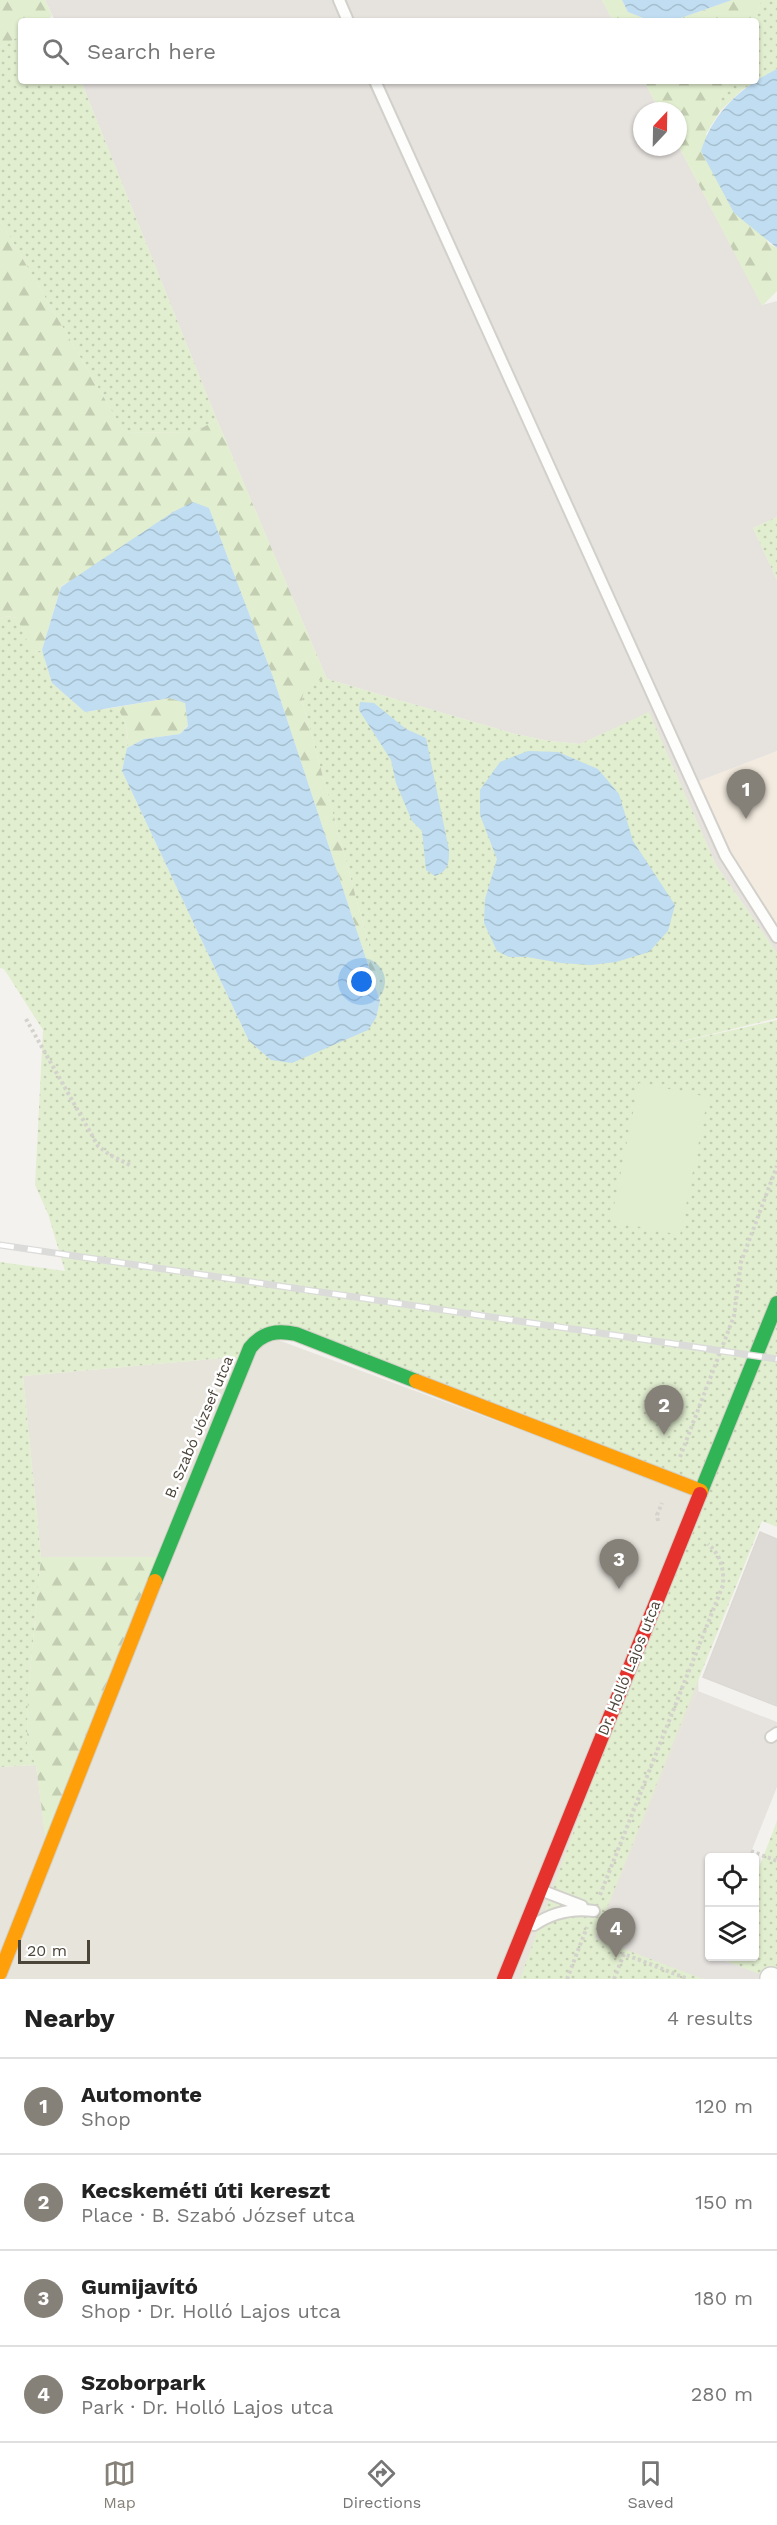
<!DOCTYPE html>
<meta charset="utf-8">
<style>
body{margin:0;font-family:"Work Sans",sans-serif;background:#f6f6f6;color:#222}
.controls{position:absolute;right:18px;bottom:18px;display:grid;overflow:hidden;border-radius:6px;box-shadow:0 2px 4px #0004}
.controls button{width:54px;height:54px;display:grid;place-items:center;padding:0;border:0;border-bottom:2px solid #e0e0e0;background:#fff;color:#222;font:30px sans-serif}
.compass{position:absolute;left:633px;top:102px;width:54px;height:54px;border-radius:50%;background:#fff;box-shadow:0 2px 4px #0004;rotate:22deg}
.scale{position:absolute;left:18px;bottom:15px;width:72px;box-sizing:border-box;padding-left:6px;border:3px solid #4b4439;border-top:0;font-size:16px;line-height:21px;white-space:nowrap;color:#4b4439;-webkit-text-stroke:4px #fff;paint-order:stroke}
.you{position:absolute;left:362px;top:982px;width:21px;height:21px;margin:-15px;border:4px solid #fff;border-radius:50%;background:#1a73e8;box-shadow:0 0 0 9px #1a73e833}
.badge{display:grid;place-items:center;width:39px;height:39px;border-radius:50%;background:#868178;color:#fff;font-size:20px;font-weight:700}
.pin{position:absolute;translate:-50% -50px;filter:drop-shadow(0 2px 3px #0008)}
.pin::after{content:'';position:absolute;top:32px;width:21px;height:18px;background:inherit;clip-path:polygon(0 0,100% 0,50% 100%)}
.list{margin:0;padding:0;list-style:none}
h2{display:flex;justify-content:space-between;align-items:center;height:78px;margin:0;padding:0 24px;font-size:26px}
h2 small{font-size:20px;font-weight:400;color:#767676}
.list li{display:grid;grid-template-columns:39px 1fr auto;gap:18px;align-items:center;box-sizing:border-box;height:96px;padding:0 24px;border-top:2px solid #e0e0e0}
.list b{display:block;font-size:22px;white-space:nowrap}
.list p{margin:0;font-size:20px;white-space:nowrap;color:#767676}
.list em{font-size:20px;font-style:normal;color:#767676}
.icon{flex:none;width:33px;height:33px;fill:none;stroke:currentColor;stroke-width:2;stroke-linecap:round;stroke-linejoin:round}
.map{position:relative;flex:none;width:777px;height:1979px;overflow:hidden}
.search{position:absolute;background:#fff;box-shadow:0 2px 4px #0004;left:18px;right:18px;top:18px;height:66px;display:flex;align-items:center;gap:15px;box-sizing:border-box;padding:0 21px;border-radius:6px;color:#767676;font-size:22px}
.sheet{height:462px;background:#fff}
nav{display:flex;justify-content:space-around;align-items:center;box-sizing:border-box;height:84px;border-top:2px solid #e0e0e0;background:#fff;font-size:16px;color:#767676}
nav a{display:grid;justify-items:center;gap:3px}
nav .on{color:#868178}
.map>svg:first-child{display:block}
.residential{fill:#e7e4dc}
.commercial{fill:#f3ebdf}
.industrial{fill:#e6e2de}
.green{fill:url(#green-dots)}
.forest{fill:url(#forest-firs)}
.pitch{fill:#e1eecf}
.parking{fill:#e6e3df}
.water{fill:url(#water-waves)}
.building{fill:#dedbd6;stroke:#dcd9d4;stroke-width:1.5}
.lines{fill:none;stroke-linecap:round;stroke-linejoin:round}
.lane-casing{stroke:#d2d0cb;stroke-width:14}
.street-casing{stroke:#d2d0cb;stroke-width:24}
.fast-casing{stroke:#d3cfc5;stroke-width:16}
.slow-casing{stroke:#d3cfc5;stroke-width:16}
.jam-casing{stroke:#d3cfc5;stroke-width:16}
.path{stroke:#d3d2cc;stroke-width:4;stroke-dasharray:3 3;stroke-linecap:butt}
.lane{stroke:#fdfdfc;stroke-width:10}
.street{stroke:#fdfdfc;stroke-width:21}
.fast{stroke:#30b455;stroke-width:14}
.slow{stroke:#ff9f0a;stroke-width:14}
.jam{stroke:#e5322d;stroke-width:14}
.rail-casing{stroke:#dbdbda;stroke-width:7}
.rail{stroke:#fff;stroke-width:4.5;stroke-dasharray:14;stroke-linecap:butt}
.labels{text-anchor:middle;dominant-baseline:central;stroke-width:5;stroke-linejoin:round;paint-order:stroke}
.street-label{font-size:15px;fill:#4b4439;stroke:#fff}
</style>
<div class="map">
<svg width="777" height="1979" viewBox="0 0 777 1979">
<defs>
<pattern id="green-dots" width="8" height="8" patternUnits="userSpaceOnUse" patternTransform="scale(1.5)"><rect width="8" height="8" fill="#e1eecf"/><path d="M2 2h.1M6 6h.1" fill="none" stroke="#c3cdb2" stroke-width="1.8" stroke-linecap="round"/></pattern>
<pattern id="forest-firs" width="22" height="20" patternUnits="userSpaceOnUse" patternTransform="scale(1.5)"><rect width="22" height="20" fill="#e1eecf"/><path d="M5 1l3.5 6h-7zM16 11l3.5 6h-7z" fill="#c3cdb2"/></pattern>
<pattern id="water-waves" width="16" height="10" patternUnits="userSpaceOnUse" patternTransform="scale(1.5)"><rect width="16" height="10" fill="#c0ddf1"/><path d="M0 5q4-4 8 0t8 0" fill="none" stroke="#a6bfcf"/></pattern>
</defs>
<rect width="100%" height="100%" fill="#f4f2ee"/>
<polygon class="residential" points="262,1334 696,1495 702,1979 0,1979 0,1767 36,1765 47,1848 158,1557 41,1557 23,1376 246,1356"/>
<polygon class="commercial" points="777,751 777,925 732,857 699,781"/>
<g class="industrial">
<polygon points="45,0 602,0 613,21 55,21"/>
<polygon points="81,81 644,81 660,111 642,111 642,147 678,147 678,145 762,305 777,301 777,517 753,528 777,580 777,751 699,781 732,857 777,925 777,953 716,865 649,713 580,744 549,741 515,734 327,679 217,420"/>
</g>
<g class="green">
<polygon points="761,0 777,0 777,69 742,90 720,111 721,96 728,81 756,81 755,21"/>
<polygon points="21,35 21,81 81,81 217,420 192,433 124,432 0,220 0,48"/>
<polygon points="777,517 777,580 753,528"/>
<path d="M6 616 17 618 36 652 42 650 52 683 85 712 117 707C132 733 129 743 122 771L249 1041 272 1060 376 1018 380 1001 378 978 302 700 305 687 313 680 327 679 515 734 549 741 580 744 649 712 716 865 777 953V1018L671 1044 777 1020V1527L762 1521 595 1938 703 1979H520L696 1495 272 1331 246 1356 23 1376 41 1557 28 1693 27 1746 36 1765 0 1767V1262L65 1271 48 1214 35 1185 43 1030 4 969 0 968V619Z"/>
<polygon points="777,1821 777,1979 766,1979 722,1959 723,1957 754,1956 755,1878"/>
</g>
<g class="forest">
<polygon points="0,0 45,0 52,16 44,21 21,21 21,35 0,48"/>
<polygon points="602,0 622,0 628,12 651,21 613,21"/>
<polygon points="732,0 761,0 755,21 672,21"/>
<polygon points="644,81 728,81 721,96 720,111 706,134 769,244 777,248 777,291 762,306 678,145 678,111 660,111"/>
<path d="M0 220 124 432 192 433 217 420 327 679C310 681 305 684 302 700L378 978 380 1001 273 677 209 508 61 586 42 650 36 652 29 645 17 618 6 616 0 619Z"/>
<path d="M170 698 185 702 188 725 180 734 144 739 127 748C130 732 125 721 117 707Z"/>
<polygon points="41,1557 159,1557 47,1850 36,1765 27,1746 28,1693"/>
</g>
<polygon class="pitch" points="639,1083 708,1097 680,1235 611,1221"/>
<polygon class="parking" points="698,1691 777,1722 777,1787 749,1857 710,1858 710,1956 715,1957 767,1977 766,1979 704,1979 596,1938"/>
<g class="water">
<polygon points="622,0 732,0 672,21 651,21 628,12"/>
<path d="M777 69V248L734 213 701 151C713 112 741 87 777 69Z"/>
<polygon points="193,502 209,508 273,677 380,1001 376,1018 368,1030 292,1063 271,1060 249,1041 122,771 127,748 144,739 180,734 188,726 185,703 170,698 85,712 52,683 42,650 61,587 173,512"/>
<path d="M360 702 374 703 406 729 426 738 449 850C449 863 449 871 435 876L426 870 422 831 412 821 396 783 391 760 359 710Z"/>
<polygon points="528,751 558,752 598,769 619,794 633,841 675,905 668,931 649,952 616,962 591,965 561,963 527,957 509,957 497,951 484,923 485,899 497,859 480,815 480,790 500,762"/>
</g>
<polygon class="building" points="760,1532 777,1539 777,1706 703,1677"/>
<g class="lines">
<g class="lane-casing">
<g id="lane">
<polyline points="339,0 348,21"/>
<polyline points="375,81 725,855 777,937"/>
<polyline points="771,1737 777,1733"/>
<polyline points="543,1891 582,1906"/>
<path d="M534 1925C553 1912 572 1908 594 1911"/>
</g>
</g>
<g class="street-casing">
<polyline id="street" points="771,1978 773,1979"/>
</g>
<g class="fast-casing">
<g id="fast">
<polyline points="700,1494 777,1303"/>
<path d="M155 1581 250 1348C263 1332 277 1330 296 1334L416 1381"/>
</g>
</g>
<g class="slow-casing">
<g id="slow">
<polyline points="416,1381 701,1491"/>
<polyline points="0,1973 155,1581"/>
</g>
</g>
<g class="jam-casing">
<polyline id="jam" points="504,1979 700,1494"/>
</g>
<g class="path">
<polyline points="26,1019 98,1146 110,1155 132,1166"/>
<polyline points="680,1457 734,1316 741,1262 777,1166"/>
<polyline points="658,1521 657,1515 662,1503"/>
<polyline points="751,1851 777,1861"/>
<path d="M600 1895 723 1585C724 1569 721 1555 708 1544"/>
<polyline points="567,1979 587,1927"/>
<polyline points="614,1979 624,1954 688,1979"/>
</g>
<use href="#lane" class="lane"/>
<use href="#street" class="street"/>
<use href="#fast" class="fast"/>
<use href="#slow" class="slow"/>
<use href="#jam" class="jam"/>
<g class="rail-casing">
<polyline id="rail" points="0,1245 777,1359"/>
</g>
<use href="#rail" class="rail"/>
</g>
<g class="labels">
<g class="street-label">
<text transform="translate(199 1427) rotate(-67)">B. Szabó József utca</text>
<text transform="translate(629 1668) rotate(-68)">Dr. Holló Lajos utca</text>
</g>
</g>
</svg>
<div class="controls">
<button><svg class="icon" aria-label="locate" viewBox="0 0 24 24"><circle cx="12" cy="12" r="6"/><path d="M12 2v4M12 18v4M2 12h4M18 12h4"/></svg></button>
<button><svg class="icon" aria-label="layers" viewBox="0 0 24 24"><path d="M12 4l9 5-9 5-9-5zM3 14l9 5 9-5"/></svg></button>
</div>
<svg class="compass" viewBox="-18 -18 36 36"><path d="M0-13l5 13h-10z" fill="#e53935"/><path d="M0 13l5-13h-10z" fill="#767676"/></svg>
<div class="scale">20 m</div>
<div class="you"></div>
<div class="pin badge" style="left:746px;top:819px">1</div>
<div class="pin badge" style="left:664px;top:1435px">2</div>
<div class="pin badge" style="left:619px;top:1589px">3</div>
<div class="pin badge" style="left:616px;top:1958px">4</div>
<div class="search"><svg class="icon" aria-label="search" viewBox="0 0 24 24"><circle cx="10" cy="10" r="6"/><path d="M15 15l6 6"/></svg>Search here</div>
</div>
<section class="sheet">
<h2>Nearby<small>4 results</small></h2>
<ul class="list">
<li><span class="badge">1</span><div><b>Automonte</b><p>Shop</p></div><em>120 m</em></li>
<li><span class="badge">2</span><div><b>Kecskeméti úti kereszt</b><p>Place · B. Szabó József utca</p></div><em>150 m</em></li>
<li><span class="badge">3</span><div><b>Gumijavító</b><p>Shop · Dr. Holló Lajos utca</p></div><em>180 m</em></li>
<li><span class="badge">4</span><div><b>Szoborpark</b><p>Park · Dr. Holló Lajos utca</p></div><em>280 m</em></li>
</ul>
</section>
<nav>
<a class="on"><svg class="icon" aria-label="map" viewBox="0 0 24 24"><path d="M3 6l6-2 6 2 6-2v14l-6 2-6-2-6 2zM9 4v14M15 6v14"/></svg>Map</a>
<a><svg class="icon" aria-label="directions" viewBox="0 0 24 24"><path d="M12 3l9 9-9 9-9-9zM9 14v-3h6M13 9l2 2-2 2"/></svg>Directions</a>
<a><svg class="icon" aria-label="saved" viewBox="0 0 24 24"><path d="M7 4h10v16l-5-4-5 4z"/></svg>Saved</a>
</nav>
